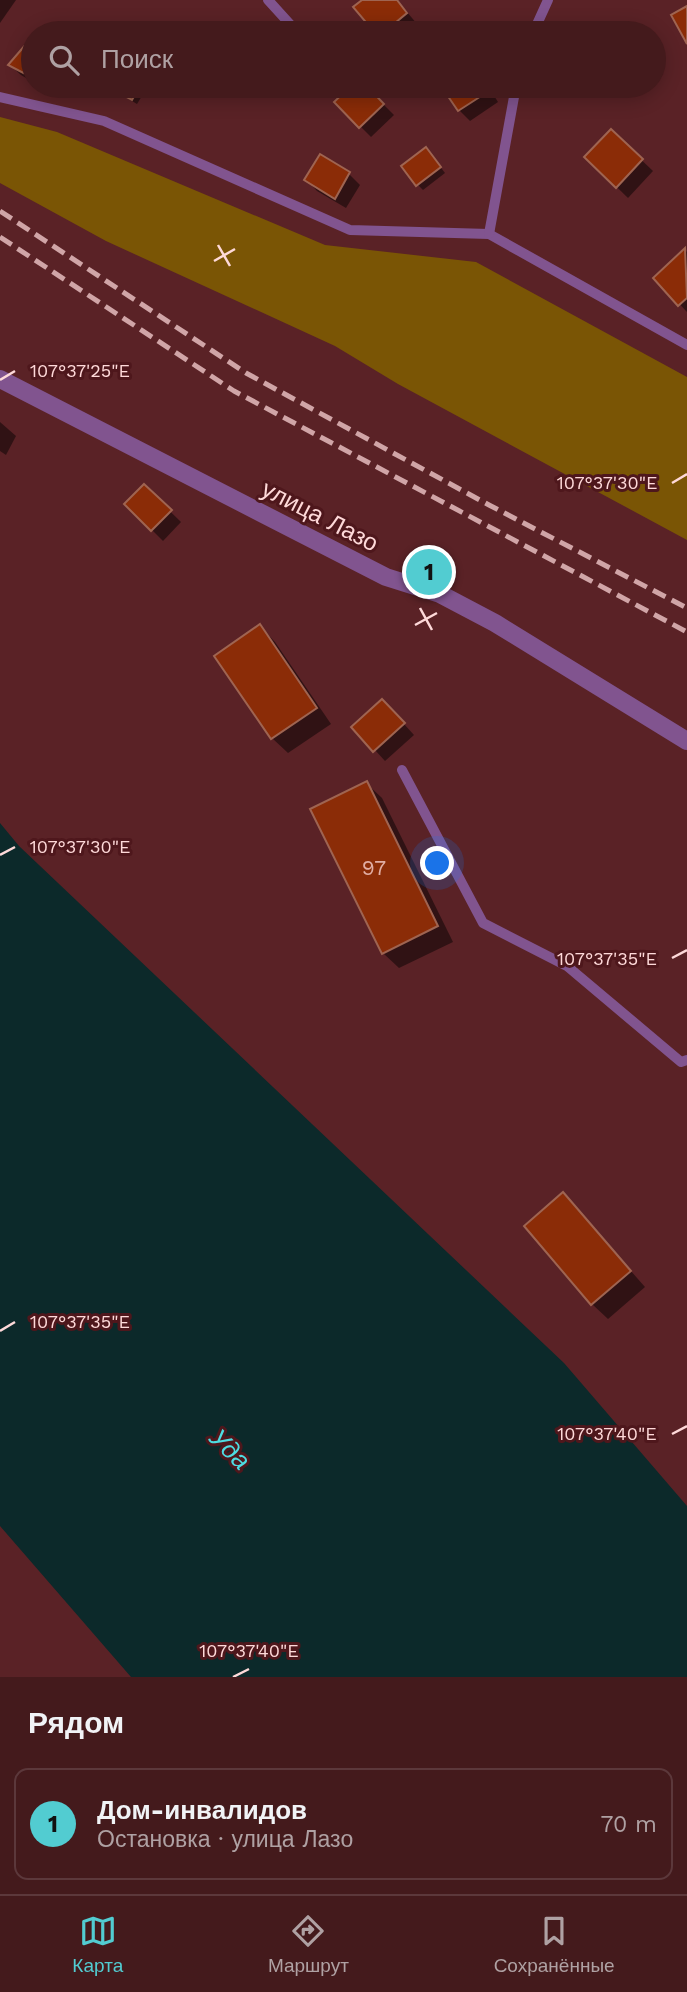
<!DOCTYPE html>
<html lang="ru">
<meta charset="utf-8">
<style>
body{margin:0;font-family:"Work Sans",sans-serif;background:#4b2325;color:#f1f3f6}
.you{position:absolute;left:438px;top:864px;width:24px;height:24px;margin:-18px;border:5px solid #fff;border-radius:50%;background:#1a73e8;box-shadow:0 0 0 10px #1a73e833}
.badge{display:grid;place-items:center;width:46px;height:46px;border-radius:50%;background:#52ccd1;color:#111;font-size:23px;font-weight:700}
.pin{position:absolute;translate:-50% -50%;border:4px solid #fff;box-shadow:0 2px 7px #0006}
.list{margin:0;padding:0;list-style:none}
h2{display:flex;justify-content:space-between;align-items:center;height:91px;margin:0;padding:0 28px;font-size:30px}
h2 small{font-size:23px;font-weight:400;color:#afa1a3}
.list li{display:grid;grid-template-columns:46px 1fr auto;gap:21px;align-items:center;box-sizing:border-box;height:112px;margin:0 14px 14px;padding:0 14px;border:2px solid #5c383b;border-radius:14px}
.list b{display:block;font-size:26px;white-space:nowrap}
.list p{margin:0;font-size:23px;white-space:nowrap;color:#afa1a3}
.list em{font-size:23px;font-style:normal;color:#afa1a3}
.icon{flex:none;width:38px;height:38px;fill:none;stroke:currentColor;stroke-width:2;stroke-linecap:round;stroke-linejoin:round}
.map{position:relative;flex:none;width:687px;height:1677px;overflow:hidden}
.search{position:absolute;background:#441a1c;box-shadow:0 4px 18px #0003;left:21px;right:21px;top:21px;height:77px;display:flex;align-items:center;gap:18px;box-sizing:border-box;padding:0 24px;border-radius:38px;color:#afa1a3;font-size:26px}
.sheet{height:217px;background:#441a1c}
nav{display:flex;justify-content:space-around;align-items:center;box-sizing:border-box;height:98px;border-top:2px solid #5c383b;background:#441a1c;font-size:19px;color:#afa1a3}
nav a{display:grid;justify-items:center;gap:4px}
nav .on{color:#52ccd1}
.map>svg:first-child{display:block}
.green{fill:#7a5505}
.water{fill:#0c292a}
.shadow{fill:#0007}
.building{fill:#8b2c07;stroke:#9f6451;stroke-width:2}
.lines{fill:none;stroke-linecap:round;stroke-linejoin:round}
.lane{stroke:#81548f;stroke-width:10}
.street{stroke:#81548f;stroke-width:18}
.rail{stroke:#d0a5a7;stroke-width:5;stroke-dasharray:14 7;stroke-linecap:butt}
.ticks{fill:none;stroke:#fed9d9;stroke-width:2.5}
.labels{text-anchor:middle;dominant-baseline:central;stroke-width:6;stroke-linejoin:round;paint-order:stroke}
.number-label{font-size:21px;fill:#e1aea4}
.street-label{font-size:24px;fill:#fed9d9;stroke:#4e171c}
.water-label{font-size:26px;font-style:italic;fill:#4ddce1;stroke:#4e171c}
.ticks-label{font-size:18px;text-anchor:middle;fill:#fed9d9;stroke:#4e171c;stroke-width:6;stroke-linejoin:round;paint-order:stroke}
</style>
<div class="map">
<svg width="687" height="1677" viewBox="0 0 687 1677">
<rect width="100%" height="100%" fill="#5a2226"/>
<polygon class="green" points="0,117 57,132 325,245 476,262 687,377 687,540 398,384 335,346 106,241 0,183"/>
<polygon class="water" points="0,823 19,846 564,1363 687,1506 687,1677 131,1677 0,1526"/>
<g class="shadow">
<polygon points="0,0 16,0 0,23"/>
<polygon points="364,0 397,0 417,24 406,33 377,33 356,7"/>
<polygon points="33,39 33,82 21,75 10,65"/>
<polygon points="40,86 62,86 55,94"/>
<polygon points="107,86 148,86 137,104"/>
<polygon points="353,86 365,86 394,115 371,137 336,102"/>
<polygon points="444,86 488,86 498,102 470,121 459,110"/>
<polygon points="611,131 653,171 628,198 586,157"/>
<polygon points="431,155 445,173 423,190 418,185"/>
<polygon points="320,157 349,174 360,185 346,208 317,191 307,180"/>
<polygon points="685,250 687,252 687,312 655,278"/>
<polygon points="0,422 16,436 6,455 0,451"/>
<polygon points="144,486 181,522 163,541 126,504"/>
<polygon points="260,626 275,642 331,724 288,753 272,738"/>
<polygon points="393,712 414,735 385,761 375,750"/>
<polygon points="366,783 382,798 453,942 399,968 383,953"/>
<polygon points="563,1194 645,1287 608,1319 592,1304"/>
</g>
<g class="building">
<polygon points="362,0 397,0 407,13 383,33 375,33 353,7"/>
<polygon points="687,6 687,44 671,15"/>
<polygon points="33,36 33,78 8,65"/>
<polygon points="106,86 140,86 132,100"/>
<polygon points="351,86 367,86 384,104 359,128 334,102"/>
<polygon points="441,86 486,86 489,91 458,111"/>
<polygon points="611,129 643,159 616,188 584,157"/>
<polygon points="426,147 441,167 416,186 401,166"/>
<polygon points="320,154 350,172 335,199 304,180"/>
<polygon points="685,248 687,298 678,306 653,278"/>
<polygon points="144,484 172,510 151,531 124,504"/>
<polygon points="260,624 317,708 271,739 214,656"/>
<polygon points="382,699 405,723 373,752 351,727"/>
<polygon points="367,781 438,926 382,954 310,809"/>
<polygon points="563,1192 631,1271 591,1305 524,1226"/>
</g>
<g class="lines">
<g class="lane">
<polyline points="268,0 298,33"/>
<polyline points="533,33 548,0"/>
<polyline points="0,97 104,121 350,230 489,234 687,345"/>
<polyline points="489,234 516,86"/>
<polyline points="402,770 483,923 567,966 681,1062 687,1060"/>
</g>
<polyline class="street" points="0,379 386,577 440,594 495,623 687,741"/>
<g class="rail">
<polyline points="0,211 246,373 489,505 687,608"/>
<polyline points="0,237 234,391 687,632"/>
</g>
</g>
<path class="ticks" d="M218 245 230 266M214 261 235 249M0 380 15 371M672 483 687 474M420 608 432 630M415 625 437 613M0 855 15 847M672 958 687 950M0 1331 15 1322M672 1434 687 1426M233 1677 249 1669"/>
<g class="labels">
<g class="number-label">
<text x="374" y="867">97</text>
</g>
<g class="street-label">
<text transform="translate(320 516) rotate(27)">улица Лазо</text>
</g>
<g class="water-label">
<text transform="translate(230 1449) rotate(45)">Уда</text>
</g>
</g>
<g class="ticks-label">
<text x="80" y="377">107°37'25"E</text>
<text x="607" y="489">107°37'30"E</text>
<text x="80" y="853">107°37'30"E</text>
<text x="607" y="965">107°37'35"E</text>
<text x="80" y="1328">107°37'35"E</text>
<text x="607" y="1440">107°37'40"E</text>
<text x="249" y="1657">107°37'40"E</text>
</g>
</svg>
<div class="you"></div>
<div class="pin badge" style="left:429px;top:572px">1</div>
<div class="search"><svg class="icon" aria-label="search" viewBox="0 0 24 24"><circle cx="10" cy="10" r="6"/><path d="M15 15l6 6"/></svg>Поиск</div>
</div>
<section class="sheet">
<h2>Рядом<small></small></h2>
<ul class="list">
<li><span class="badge">1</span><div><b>Дом-инвалидов</b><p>Остановка · улица Лазо</p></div><em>70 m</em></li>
</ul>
</section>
<nav>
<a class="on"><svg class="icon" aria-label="map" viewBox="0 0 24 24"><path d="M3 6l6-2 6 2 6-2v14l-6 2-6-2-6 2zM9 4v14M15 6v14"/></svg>Карта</a>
<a><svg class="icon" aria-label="directions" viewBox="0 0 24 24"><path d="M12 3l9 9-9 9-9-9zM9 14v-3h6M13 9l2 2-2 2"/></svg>Маршрут</a>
<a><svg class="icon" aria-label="saved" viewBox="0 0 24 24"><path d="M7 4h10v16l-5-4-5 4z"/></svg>Сохранённые</a>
</nav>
